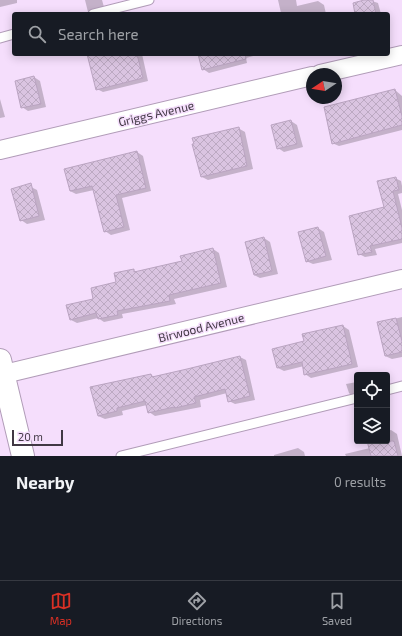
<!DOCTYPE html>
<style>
body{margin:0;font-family:"Exo 2",sans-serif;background:#242831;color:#f1f3f6}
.controls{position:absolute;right:12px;bottom:12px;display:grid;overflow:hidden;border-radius:4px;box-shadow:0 2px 10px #0003}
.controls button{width:36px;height:36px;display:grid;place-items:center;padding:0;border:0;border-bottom:1px solid #363941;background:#171b24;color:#f1f3f6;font:20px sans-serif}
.compass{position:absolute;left:306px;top:68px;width:36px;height:36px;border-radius:50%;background:#171b24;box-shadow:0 2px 10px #0003;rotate:258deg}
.scale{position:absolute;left:12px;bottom:10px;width:51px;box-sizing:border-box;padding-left:4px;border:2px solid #413844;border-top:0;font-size:11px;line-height:14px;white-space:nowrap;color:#413844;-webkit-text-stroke:3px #f5defc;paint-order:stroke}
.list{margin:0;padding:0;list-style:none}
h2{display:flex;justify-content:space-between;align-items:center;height:52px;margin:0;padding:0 16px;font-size:17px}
h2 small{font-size:13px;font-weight:400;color:#9ea1a6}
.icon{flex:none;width:22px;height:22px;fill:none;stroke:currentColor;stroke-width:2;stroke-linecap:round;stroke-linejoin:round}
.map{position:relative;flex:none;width:402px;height:456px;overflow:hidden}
.search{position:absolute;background:#171b24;box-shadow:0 2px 10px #0003;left:12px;right:12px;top:12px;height:44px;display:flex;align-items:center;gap:10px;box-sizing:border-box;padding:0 14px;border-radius:4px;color:#9ea1a6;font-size:15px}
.sheet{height:124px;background:#171b24}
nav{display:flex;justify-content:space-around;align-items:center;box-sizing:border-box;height:56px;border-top:1px solid #363941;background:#171b24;font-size:11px;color:#9ea1a6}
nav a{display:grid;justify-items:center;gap:2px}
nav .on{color:#d93025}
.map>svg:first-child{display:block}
.shadow{fill:#0003}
.building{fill:url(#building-cross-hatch);stroke:#baa4c1}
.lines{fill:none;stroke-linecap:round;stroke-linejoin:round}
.service-casing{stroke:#b19cb8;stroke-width:11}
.minor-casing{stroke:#b19cb8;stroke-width:20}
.tertiary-casing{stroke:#b19cb8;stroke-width:24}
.service{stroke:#fff;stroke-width:9}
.minor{stroke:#fff;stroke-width:18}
.tertiary{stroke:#fff;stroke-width:22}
.labels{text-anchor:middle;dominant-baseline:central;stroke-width:3;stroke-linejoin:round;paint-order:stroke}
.street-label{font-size:12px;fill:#413844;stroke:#f5defc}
</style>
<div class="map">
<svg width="402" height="456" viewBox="0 0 402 456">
<defs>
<pattern id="building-cross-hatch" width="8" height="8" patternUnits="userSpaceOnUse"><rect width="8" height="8" fill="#dac4e1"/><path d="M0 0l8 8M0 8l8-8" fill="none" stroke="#bca9c2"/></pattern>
</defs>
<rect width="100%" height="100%" fill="#f5defc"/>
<g class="shadow">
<polygon points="0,0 17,0 17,3 0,7"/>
<polygon points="85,0 102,0 104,7 91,13 88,12"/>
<polygon points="278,0 296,0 297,6 318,1 324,5 326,14 277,14 281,13"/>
<polygon points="369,0 378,3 381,14 356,14"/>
<polygon points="94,54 142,54 148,81 103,92 97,89"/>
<polygon points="199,54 260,54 246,58 247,63 209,73 203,69"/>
<polygon points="34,77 40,81 46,107 28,111 22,107"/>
<polygon points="395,90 402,96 402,130 339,146 332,143 325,108"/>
<polygon points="0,99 5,117 0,118"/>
<polygon points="291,121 297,125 303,147 284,152 278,148"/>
<polygon points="238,128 245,132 253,169 208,180 202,177 194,145"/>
<polygon points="137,152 143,156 151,191 122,198 130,230 111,235 105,231 94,190 76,194 70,191"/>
<polygon points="395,178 401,181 402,186 402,193 398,194 402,210 402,243 375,249 377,255 365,257 359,254 385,208"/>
<polygon points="31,187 37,190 45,220 27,224 21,220"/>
<polygon points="318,228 324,232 332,260 313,264 306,261"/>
<polygon points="264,238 270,242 278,274 260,278 254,275"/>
<polygon points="213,249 219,253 227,287 174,299 176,304 122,314 123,318 104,322 98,318 77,323 71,320 133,270 138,272 183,261"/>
<polygon points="402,317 402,357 392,359 385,356 378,323"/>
<polygon points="343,326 349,330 358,367 311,378 305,374 304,366 284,371 278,368 305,342"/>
<polygon points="240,357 246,360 255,400 235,404 229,401 227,393 200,400 201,407 155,416 149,412 147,405 122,411 123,415 105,419 98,416 151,375 155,377"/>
<polygon points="357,382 357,394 351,395 349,393 346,384"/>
<polygon points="391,430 397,434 402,456 346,456 345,454 370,448 368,441 387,441 387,431"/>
<polygon points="298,448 304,452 305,456 274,456 274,455"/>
</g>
<g class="building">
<polygon points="364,0 373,0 376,14 355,14 353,3"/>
<polygon points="87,54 137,54 143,78 96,90"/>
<polygon points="198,54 245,54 246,59 202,70"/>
<polygon points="34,76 41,104 21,108 15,81"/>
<polygon points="395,89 402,116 402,125 332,144 324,107"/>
<polygon points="291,120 297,144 277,149 271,125"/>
<polygon points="239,127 247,166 201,177 192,144 194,144 192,138"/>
<polygon points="137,151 146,188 116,195 124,227 104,232 92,186 70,191 64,169"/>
<polygon points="396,177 399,190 393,191 402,228 402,239 370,246 372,252 358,255 349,216 384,207 377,181"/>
<polygon points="31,183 39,216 20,221 11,189"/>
<polygon points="318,227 326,256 306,262 298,232"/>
<polygon points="264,237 272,271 254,275 245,242"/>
<polygon points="213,248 221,283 169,295 170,301 117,311 118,315 98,319 96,313 70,320 66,305 93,299 91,288 116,282 114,273 134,269 134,272 182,261 180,256"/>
<polygon points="396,318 402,341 402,352 385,356 377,322"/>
<polygon points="343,325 352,364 304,375 302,362 277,368 272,349 304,341 302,334"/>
<polygon points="240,356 250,396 228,402 225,389 194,397 196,403 175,408 174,407 148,413 145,401 117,408 117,411 98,416 90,387 151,374 152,377 187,369"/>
<polygon points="367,441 394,441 398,456 371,456"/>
</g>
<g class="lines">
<g class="service-casing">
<g id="service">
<polyline points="93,14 149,0"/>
<polyline points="0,38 14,34"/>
<polyline points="387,390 402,386"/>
<polyline points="121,456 357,398"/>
</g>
</g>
<g class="minor-casing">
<g id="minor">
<polyline points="320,74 402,55"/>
<polyline points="0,150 312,76"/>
<polyline points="0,375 402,279"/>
</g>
</g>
<g class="tertiary-casing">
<polyline id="tertiary" points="0,360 23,456"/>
</g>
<use href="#service" class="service"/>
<use href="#minor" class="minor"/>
<use href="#tertiary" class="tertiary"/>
</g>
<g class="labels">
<g class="street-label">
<text transform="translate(156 113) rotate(-13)">Griggs Avenue</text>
<text transform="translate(201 327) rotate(-14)">Birwood Avenue</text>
</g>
</g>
</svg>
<div class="controls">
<button><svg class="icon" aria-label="locate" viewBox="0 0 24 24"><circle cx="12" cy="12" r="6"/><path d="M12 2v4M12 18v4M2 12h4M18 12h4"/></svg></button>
<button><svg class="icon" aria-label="layers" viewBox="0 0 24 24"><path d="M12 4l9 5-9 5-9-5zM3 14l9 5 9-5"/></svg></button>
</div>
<svg class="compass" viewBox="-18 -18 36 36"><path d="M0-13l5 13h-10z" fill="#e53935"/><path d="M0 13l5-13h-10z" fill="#9ea1a6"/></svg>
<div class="scale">20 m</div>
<div class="search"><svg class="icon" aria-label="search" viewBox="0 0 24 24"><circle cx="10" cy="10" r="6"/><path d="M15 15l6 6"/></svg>Search here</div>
</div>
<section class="sheet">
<h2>Nearby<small>0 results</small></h2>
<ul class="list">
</ul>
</section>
<nav>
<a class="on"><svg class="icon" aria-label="map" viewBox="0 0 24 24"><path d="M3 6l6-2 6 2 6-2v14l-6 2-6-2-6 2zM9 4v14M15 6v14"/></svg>Map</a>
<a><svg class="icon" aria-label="directions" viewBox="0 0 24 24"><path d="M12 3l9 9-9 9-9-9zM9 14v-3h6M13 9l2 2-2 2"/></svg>Directions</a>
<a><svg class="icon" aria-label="saved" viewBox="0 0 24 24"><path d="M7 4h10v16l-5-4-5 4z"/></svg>Saved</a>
</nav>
